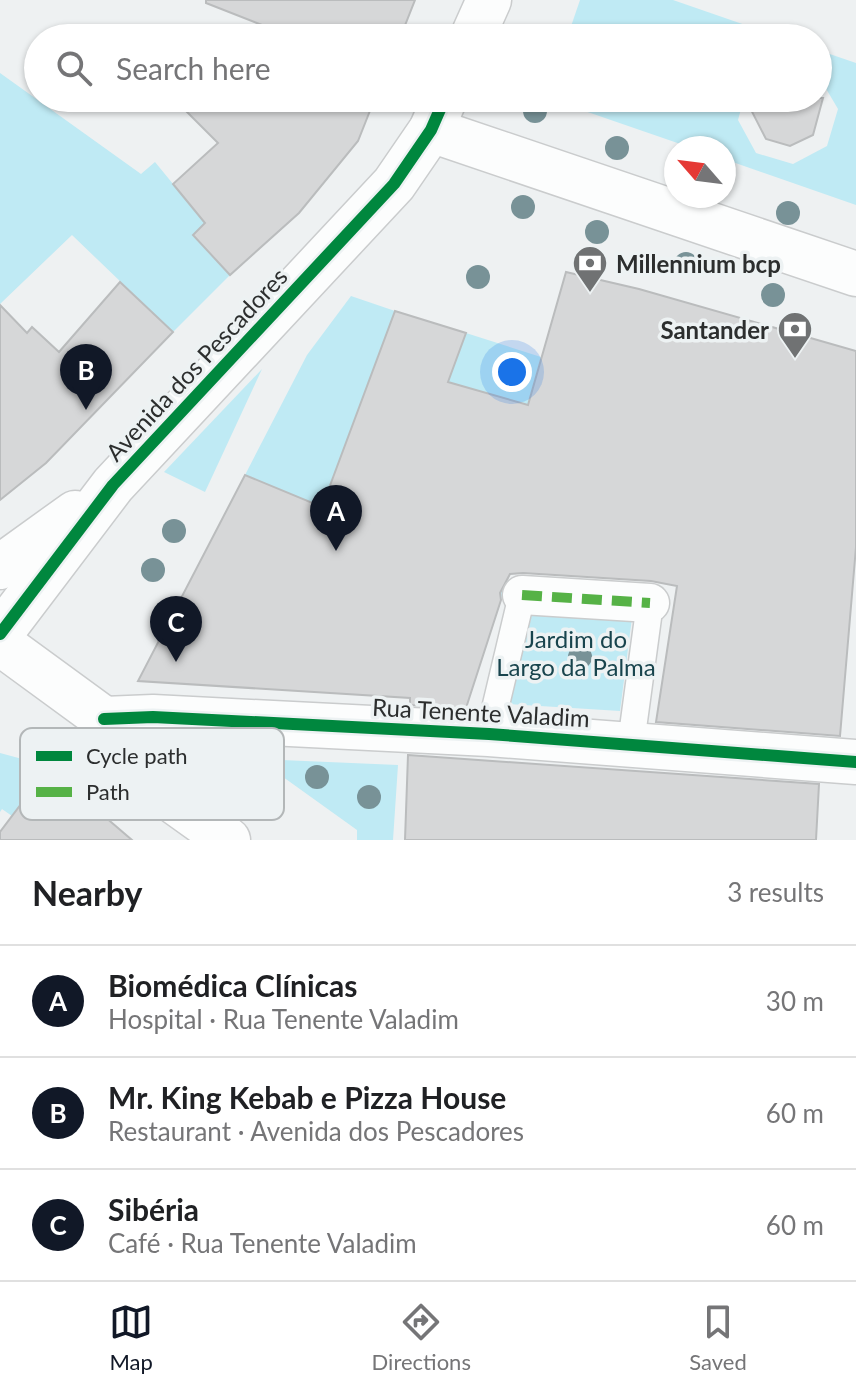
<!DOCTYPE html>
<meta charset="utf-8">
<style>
body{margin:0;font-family:Lato,sans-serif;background:#f2f2f2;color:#202124}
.compass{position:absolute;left:664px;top:136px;width:72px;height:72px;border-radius:50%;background:#fff;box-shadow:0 2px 6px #0004;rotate:298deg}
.you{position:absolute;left:512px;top:372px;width:28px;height:28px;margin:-20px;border:6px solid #fff;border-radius:50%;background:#1a73e8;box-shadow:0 0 0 12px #1a73e833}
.badge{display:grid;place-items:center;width:52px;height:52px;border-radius:50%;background:#111827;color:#fff;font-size:26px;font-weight:700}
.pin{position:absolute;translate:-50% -66px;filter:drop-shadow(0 2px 4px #0008)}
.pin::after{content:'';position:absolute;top:42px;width:28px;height:24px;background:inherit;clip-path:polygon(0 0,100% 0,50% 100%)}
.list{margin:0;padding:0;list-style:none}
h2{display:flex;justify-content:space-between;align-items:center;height:104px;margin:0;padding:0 32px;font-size:34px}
h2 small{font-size:26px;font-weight:400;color:#757577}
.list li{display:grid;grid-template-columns:52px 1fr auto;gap:24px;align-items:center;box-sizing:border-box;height:112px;padding:0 32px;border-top:2px solid #e0e0e0}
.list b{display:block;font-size:30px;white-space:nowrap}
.list p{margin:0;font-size:26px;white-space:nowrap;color:#757577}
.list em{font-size:26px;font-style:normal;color:#757577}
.icon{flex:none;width:44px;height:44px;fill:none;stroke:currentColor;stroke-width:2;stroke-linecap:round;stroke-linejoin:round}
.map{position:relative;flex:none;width:856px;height:840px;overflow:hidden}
.search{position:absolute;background:#fff;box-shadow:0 2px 6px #0004;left:24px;right:24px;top:24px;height:88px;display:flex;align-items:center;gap:20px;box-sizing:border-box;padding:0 28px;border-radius:44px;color:#757577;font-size:30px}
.sheet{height:440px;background:#fff}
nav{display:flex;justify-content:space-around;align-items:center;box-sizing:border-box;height:112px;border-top:2px solid #e0e0e0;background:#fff;font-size:22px;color:#757577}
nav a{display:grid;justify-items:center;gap:4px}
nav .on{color:#111827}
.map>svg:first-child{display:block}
.green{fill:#bfeaf4}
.building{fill:#d6d7d8;stroke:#babcbd;stroke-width:2}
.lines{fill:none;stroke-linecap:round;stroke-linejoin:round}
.service-casing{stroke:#cacccd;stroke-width:29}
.pedestrian-casing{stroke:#cacccd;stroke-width:41}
.minor-casing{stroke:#cacccd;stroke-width:47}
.service{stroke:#fcfdfd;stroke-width:26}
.pedestrian{stroke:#fcfdfd;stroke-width:38}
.minor{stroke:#fcfdfd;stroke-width:44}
.quiet{stroke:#56b246;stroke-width:10;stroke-dasharray:20 10;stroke-linecap:butt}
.cycleway-casing{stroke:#edf2f3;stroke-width:17}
.cycleway{stroke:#00873e;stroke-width:12}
.tree{fill:#789297}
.labels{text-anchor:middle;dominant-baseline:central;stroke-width:7;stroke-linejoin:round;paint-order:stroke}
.poi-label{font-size:24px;font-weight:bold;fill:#2c2e2e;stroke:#edf2f3;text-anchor:start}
.street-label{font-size:24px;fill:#2c2e2e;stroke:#edf2f3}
.park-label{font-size:24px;fill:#18444d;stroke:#edf2f3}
.key{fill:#edf2f3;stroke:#b3b7b8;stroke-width:2}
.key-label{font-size:22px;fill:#2c2e2e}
</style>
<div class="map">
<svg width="856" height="840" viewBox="0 0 856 840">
<rect width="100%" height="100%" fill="#eef1f2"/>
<g class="green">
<polygon points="580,0 673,0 783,38 567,38"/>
<polygon points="818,50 856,63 856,205 724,159 724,148 692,148 547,98 744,98 738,120 756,153 793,164 827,146 838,109 818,75"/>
<polygon points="0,73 141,174 155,162 205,223 193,236 230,275 173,332 72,235 0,304"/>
<polygon points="351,296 395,311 334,474 410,500 486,393 448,382 466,333 541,357 523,421 510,563 501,599 458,586 396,537 245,475 307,355"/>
<polygon points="262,369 205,492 164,472"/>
<polygon points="537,596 634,602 620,711 508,704"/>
<polygon points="0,753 26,760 46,771 12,816 2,809 0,812"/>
<polygon points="258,759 398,765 393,840 357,840 357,830"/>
</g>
<g class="building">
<polygon points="206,0 415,0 400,38 284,38 285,34 206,3"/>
<polygon points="173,98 375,98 358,141 299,213 230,275 193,235 205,223 173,184 218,143"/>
<polygon points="745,98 823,98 813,135 790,146 766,139"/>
<polygon points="566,272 639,289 856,351 856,547 840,736 656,722 677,586 651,581 523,573 510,574 500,593 501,600 466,708 410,705 410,698 138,681 245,475 322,507 395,311 466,333 448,382 528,405"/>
<polygon points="120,282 173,332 46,463 0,500 0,305 27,333 32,327 59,352"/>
<polygon points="408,755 819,784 816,840 405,840"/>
<polygon points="46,771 83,798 132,840 0,840 0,832"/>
</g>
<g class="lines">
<g class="service-casing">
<g id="service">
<polyline points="489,734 522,595"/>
<polyline points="631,743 650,603"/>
</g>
</g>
<g class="pedestrian-casing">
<polyline id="pedestrian" points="522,595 650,603"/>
</g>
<g class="minor-casing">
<g id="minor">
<polyline points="472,38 489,0"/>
<polyline points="431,130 856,274"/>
<polyline points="0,567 75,513"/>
<polyline points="0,634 113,485 394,184 431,130 445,98"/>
<polyline points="0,643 104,719 133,763 154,787 228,840"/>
<polyline points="104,719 153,717 489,734 856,762"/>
</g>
</g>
<use href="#service" class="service"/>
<use href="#pedestrian" class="pedestrian"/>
<use href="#minor" class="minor"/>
<polyline class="quiet" points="522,595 650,603"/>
<g class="cycleway-casing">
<g id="cycleway">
<polyline points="0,634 113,485 394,184 431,130 445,98"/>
<polyline points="104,719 153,717 489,734 856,762"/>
</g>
</g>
<use href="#cycleway" class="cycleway"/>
</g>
<g class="tree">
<circle cx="535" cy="111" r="12"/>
<circle cx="617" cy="148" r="12"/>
<circle cx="523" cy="207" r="12"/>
<circle cx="788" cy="213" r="12"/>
<circle cx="597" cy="232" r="12"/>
<circle cx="686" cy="264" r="12"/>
<circle cx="478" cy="277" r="12"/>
<circle cx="773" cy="295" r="12"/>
<circle cx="174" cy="531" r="12"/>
<circle cx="153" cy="570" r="12"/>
<circle cx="580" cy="657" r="12"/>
<circle cx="317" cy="777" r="12"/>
<circle cx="369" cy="797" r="12"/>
</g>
<defs>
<g id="bank-pin" transform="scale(1.8)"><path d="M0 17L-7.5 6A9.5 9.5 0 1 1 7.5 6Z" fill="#707273" stroke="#edf2f3"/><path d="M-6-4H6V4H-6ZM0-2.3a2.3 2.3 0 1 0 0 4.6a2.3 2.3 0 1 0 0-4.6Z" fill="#fff"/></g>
</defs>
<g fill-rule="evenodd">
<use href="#bank-pin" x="590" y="263"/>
<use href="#bank-pin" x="795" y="329"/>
</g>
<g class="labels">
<g class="poi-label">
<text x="616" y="263">Millennium bcp</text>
<text x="769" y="329" text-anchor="end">Santander</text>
</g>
<g class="street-label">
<text transform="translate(196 364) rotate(-47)">Avenida dos Pescadores</text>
<text transform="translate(481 712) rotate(3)">Rua Tenente Valadim</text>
</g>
<g class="park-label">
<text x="576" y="638">Jardim do<tspan x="576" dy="28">Largo da Palma</tspan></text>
</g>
</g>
<rect x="20" y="728" width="264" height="92" rx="12" class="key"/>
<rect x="36" y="751" width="36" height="10" fill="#00873e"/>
<rect x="36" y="787" width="36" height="10" fill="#56b246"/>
<g class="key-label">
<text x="86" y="764">Cycle path</text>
<text x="86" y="800">Path</text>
</g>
</svg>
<svg class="compass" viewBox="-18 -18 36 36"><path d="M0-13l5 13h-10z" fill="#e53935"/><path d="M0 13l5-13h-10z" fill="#757577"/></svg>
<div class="you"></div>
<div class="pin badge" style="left:336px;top:551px">A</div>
<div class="pin badge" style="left:86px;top:410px">B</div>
<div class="pin badge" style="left:176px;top:662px">C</div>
<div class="search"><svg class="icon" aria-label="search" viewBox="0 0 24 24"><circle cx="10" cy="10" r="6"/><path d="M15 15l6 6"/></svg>Search here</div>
</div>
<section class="sheet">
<h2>Nearby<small>3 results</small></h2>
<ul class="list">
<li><span class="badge">A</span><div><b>Biomédica Clínicas</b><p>Hospital · Rua Tenente Valadim</p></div><em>30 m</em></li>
<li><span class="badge">B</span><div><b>Mr. King Kebab e Pizza House</b><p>Restaurant · Avenida dos Pescadores</p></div><em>60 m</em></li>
<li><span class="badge">C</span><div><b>Sibéria</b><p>Café · Rua Tenente Valadim</p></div><em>60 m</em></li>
</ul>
</section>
<nav>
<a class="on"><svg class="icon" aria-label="map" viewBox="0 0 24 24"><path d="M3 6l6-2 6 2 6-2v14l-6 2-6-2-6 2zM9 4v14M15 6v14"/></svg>Map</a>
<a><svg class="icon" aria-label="directions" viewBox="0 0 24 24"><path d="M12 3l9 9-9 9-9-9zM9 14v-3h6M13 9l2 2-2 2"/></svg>Directions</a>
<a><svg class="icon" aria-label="saved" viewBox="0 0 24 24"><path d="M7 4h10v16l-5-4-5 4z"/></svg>Saved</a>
</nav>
